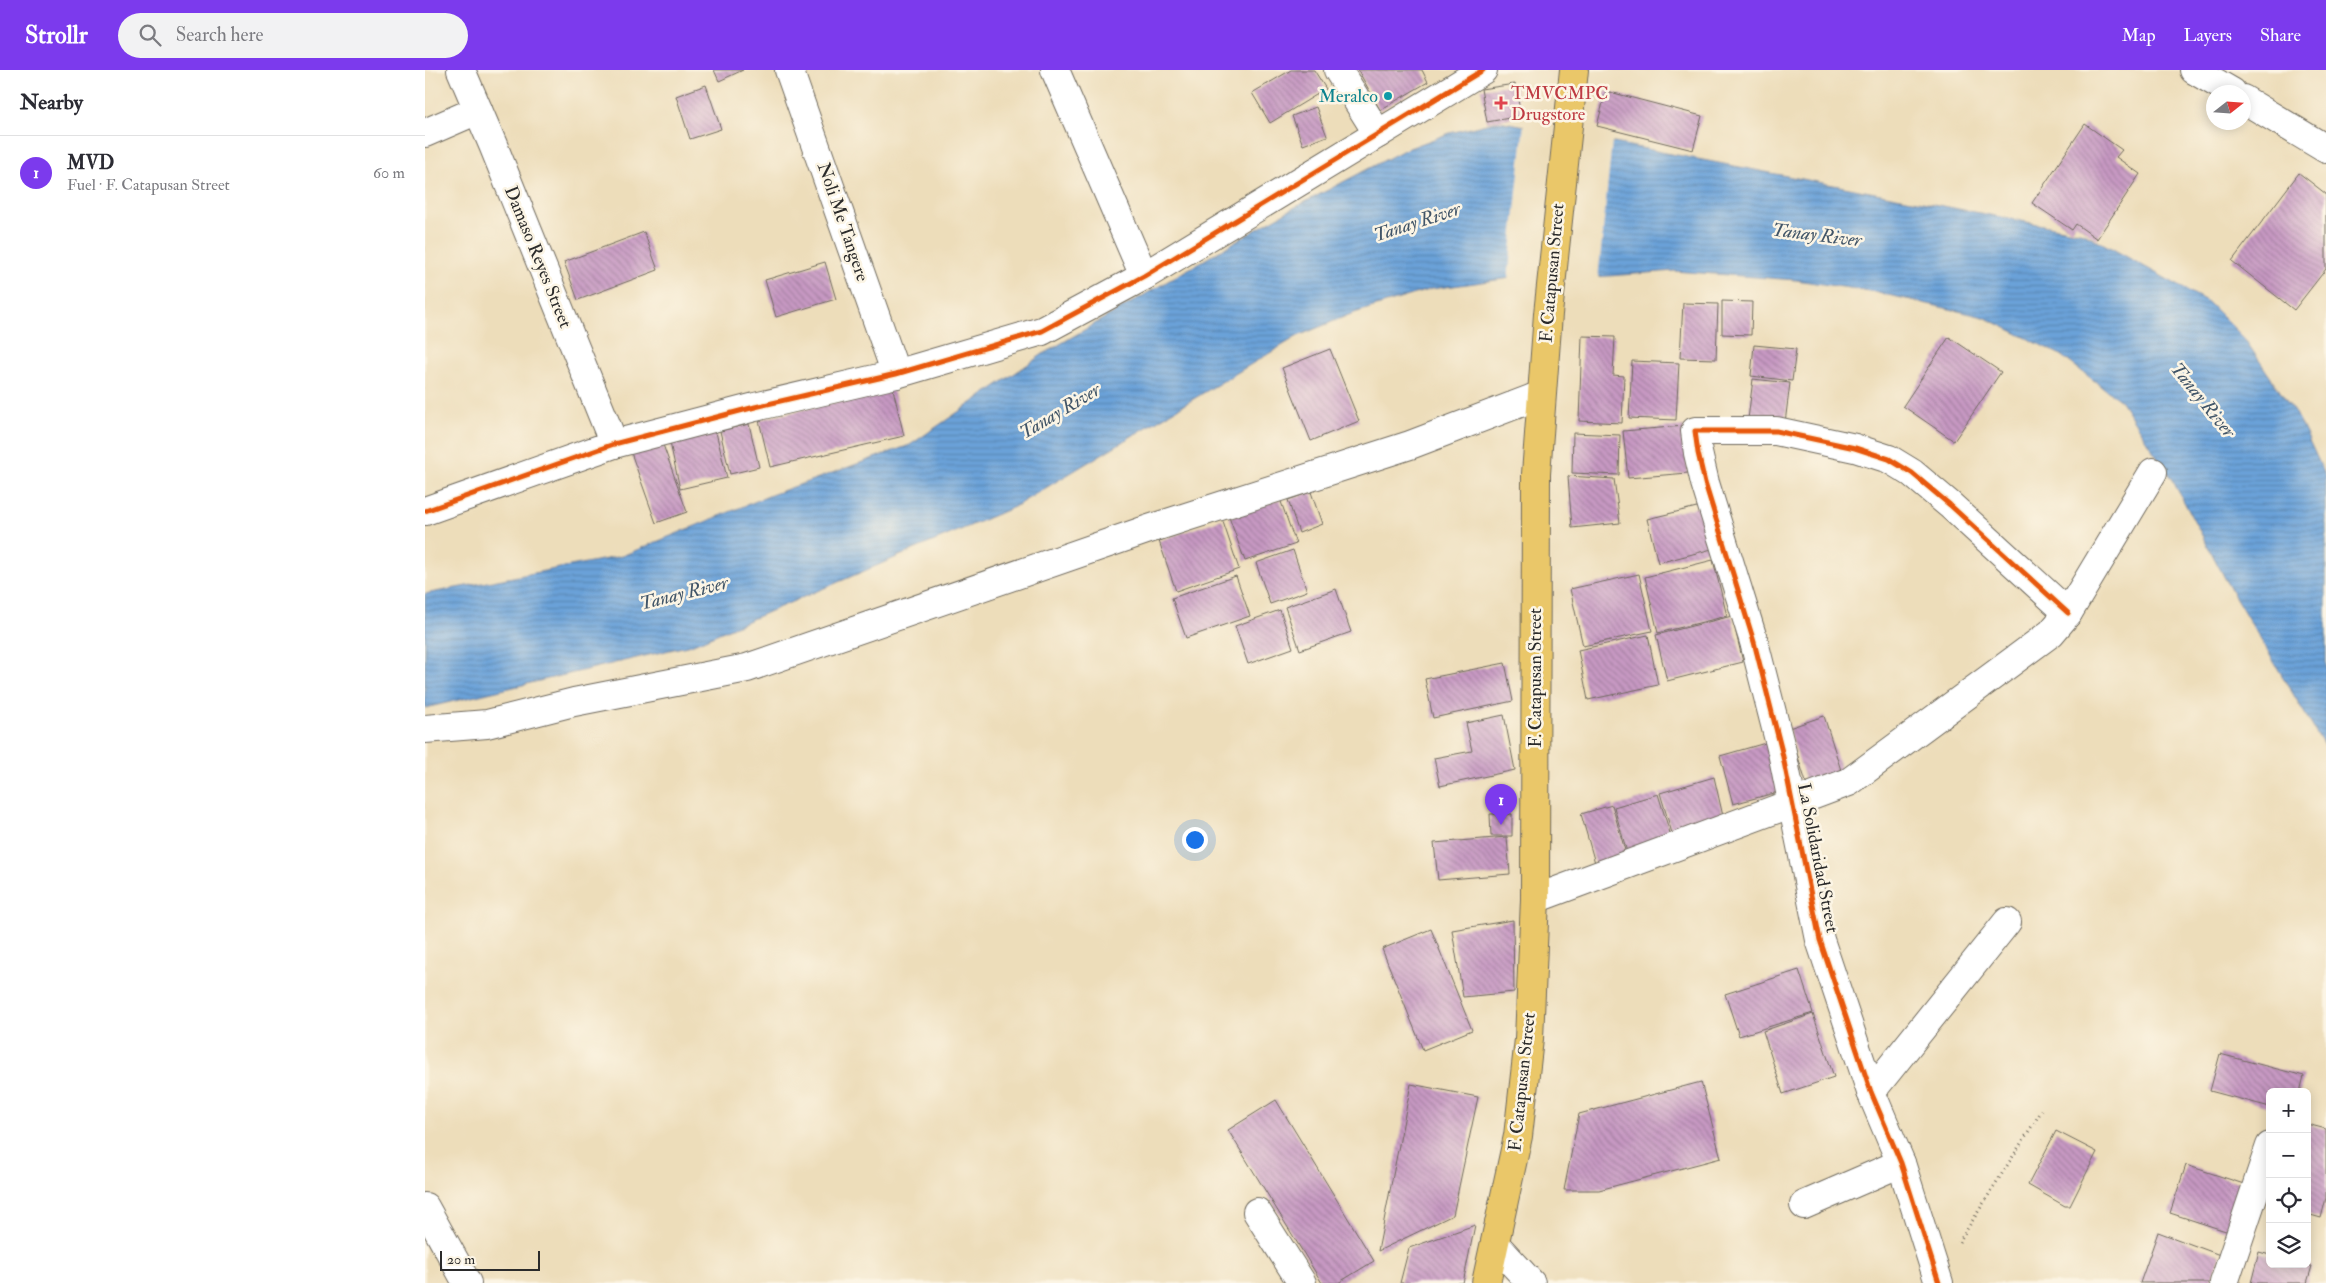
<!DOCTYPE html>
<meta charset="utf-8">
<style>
body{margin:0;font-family:"IM FELL Double Pica",serif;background:#f2f2f3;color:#2b2b33}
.controls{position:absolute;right:15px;bottom:15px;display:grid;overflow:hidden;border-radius:8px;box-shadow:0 2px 12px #0003}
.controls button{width:45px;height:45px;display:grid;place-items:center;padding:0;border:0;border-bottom:1px solid #e1e1e2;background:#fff;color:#2b2b33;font:25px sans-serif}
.compass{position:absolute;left:1781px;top:15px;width:45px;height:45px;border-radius:50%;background:#fff;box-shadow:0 2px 12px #0003;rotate:73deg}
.scale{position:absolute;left:15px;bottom:12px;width:100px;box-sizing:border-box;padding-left:5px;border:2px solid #2b2b2b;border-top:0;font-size:14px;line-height:18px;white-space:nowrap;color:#2b2b2b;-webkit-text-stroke:4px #fcf5e5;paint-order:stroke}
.you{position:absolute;left:769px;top:769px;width:18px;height:18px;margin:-12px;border:4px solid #fff;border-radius:50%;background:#1a73e8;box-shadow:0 0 0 8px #1a73e833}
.badge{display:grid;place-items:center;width:32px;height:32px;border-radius:50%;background:#7c3aed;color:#fff;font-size:16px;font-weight:700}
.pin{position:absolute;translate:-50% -41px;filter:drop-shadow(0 1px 2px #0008)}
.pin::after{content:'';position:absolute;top:26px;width:18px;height:15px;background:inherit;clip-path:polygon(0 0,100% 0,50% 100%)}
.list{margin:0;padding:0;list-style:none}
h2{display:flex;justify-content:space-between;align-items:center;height:65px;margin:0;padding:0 20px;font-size:21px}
h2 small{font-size:16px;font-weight:400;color:#7c7c81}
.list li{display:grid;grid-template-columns:32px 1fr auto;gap:15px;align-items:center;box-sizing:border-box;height:75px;padding:0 20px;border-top:1px solid #e1e1e2}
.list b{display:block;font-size:19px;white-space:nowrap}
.list p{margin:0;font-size:16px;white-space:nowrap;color:#7c7c81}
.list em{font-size:16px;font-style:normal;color:#7c7c81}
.icon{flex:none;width:28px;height:28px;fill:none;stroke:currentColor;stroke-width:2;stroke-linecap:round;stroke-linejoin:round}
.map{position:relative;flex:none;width:1901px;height:1213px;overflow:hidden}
header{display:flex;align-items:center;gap:30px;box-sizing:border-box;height:70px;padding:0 25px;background:#7c3aed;color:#fff}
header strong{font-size:24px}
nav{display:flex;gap:28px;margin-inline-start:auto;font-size:18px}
.search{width:350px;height:45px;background:#f2f2f3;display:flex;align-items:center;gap:12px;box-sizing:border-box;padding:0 18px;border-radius:28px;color:#7c7c81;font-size:19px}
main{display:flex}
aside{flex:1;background:#fff}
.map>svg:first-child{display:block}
.water{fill:url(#water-rules);stroke:#4b6682}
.pier{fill:#edddba}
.building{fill:url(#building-back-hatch)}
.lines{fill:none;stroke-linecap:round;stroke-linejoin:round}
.minor-casing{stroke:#6f695d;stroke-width:30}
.major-casing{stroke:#6f695d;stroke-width:30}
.path{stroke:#6f695d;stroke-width:3;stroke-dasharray:1 4;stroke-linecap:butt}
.minor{stroke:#fff;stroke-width:28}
.major{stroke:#eac769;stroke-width:28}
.cycleway-casing{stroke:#fcf5e5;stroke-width:8}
.cycleway{stroke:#e8590c;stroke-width:5}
.culture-dot{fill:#0f9aa8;stroke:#fcf5e5;stroke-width:2}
.health-dot{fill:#e0444e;stroke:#fcf5e5;stroke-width:2}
.labels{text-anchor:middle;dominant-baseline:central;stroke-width:5;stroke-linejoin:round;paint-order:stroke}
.health-label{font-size:18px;fill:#be3a42;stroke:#fcf5e5;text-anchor:start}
.culture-label{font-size:18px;fill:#0d838f;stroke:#fcf5e5;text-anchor:end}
.street-label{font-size:18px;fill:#2b2b2b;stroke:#fcf5e5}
.water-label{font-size:19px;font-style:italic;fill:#415568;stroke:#fcf5e5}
</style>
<header>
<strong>Strollr</strong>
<div class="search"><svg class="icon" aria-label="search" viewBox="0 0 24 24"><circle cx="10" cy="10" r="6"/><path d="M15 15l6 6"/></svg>Search here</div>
<nav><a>Map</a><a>Layers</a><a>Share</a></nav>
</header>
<main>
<aside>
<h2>Nearby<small></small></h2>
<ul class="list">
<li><span class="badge">1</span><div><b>MVD</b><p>Fuel · F. Catapusan Street</p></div><em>60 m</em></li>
</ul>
</aside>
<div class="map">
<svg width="1901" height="1213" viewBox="0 0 1901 1213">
<defs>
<pattern id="water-rules" width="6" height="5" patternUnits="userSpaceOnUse" patternTransform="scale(1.25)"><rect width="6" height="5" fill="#6ba2d9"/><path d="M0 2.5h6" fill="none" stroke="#5884b0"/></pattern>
<pattern id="building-back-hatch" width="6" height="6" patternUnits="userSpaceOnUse" patternTransform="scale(1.25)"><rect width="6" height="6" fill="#c799c3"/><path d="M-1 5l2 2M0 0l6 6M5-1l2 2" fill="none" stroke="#a27d9f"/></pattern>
</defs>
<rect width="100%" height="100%" fill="#fcf5e5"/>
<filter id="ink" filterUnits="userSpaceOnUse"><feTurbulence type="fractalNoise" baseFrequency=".02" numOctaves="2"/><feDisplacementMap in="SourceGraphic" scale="10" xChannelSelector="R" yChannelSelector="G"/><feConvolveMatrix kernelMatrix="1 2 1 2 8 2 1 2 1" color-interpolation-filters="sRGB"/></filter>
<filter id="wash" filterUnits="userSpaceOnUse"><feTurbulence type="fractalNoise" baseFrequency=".0096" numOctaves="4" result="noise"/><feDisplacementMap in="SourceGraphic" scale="20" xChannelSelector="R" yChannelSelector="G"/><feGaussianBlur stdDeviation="1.12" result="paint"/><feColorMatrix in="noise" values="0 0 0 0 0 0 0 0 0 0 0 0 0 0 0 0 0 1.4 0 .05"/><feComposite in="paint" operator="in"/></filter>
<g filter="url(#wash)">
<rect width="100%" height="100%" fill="#edddba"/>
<polygon class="water" points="1074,51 1659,163 1783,232 1819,268 1875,351 1901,407 1901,679 1809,525 1749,413 1696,331 1634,284 1559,247 1451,222 1371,210 1249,201 1157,208 1086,208 1006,219 926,244 873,266 589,437 266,575 0,638 0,524 197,486 346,425 485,375 618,284 863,141 979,80 1025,63"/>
<polygon class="pier" points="1099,53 1187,71 1173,209 1083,211"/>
<g id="blocks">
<g class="building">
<polygon points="289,0 318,0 294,11"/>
<polygon points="866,0 889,0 901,19 845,53 827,23"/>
<polygon points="933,0 997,0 1003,12 955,40"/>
<polygon points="1090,14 1096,46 1062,52 1056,19"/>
<polygon points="281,15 296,59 265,69 251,26"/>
<polygon points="1181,21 1277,46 1268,80 1172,56"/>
<polygon points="891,37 902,66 878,75 867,46"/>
<polygon points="1660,54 1697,80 1691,87 1715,104 1672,169 1651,154 1647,160 1607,133"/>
<polygon points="1874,103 1901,124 1901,199 1869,240 1807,191"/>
<polygon points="219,162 233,200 153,230 139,192"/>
<polygon points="400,192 411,229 351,247 340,210"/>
<polygon points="1297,231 1327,232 1326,265 1297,264"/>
<polygon points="1258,233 1293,234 1291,289 1255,288"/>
<polygon points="1157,266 1190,267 1188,305 1199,306 1197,353 1154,351"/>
<polygon points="1524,267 1576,302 1529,371 1478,336"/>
<polygon points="1329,275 1371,279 1367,311 1326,306"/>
<polygon points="905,279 934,351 886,371 857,298"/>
<polygon points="1207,291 1254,293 1251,350 1204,348"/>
<polygon points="1328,309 1365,313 1360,353 1323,349"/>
<polygon points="468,319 479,366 345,397 334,350"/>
<polygon points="324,354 334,397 305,404 295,361"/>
<polygon points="1259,356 1263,403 1203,408 1198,361"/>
<polygon points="290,358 302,408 255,419 244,368"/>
<polygon points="1148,363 1195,365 1194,405 1147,403"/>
<polygon points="236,369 262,442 231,453 205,380"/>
<polygon points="1143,406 1189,409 1195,453 1147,458"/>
<polygon points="886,422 897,454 874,463 863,430"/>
<polygon points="855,429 871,474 820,491 804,447"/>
<polygon points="1276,436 1287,479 1233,493 1222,449"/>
<polygon points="797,449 814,499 751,521 734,471"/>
<polygon points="868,480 882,521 845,534 831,493"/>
<polygon points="1288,490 1302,546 1233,563 1220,507"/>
<polygon points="1214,504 1227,561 1158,576 1145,519"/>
<polygon points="811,506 825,546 761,568 747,528"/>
<polygon points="911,519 926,562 875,580 860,537"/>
<polygon points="855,540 868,578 823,594 810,556"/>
<polygon points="1307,546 1318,592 1242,611 1231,565"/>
<polygon points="1223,565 1233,615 1163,630 1153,580"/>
<polygon points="1080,593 1088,631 1008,648 1000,609"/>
<polygon points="1079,645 1090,700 1015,716 1009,688 1047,681 1041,653"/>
<polygon points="1399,646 1419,710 1384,722 1364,658"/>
<polygon points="1344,672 1357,721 1308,734 1295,686"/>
<polygon points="1289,707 1300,755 1250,773 1235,723"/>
<polygon points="1233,724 1249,776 1204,789 1189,737"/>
<polygon points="1187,735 1203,791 1172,800 1156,744"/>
<polygon points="1065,744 1087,744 1087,766 1066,766"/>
<polygon points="1082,767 1085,804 1013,810 1009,773"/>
<polygon points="1088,850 1089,922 1038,927 1027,860"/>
<polygon points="1006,859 1047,960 998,980 957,879"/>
<polygon points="1374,900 1388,943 1314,966 1300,924"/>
<polygon points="1388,944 1409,1007 1358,1024 1338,961"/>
<polygon points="1795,984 1879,1006 1875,1022 1845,1022 1845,1037 1785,1021"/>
<polygon points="1276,1012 1296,1088 1174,1120 1139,1120 1154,1044"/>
<polygon points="986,1014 1053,1027 1028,1145 953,1181"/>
<polygon points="851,1030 949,1191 913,1213 897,1213 803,1060"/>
<polygon points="1882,1054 1901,1059 1901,1128 1896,1148 1882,1144"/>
<polygon points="1631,1061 1672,1082 1645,1136 1640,1136 1603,1115"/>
<polygon points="1761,1095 1825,1116 1810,1164 1745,1143"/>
<polygon points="1050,1155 1038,1213 975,1213 984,1178"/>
<polygon points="1733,1162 1795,1185 1785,1213 1715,1213"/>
<polygon points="1834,1182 1845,1185 1845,1194 1887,1196 1882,1213 1826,1213"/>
</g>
</g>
</g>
<g filter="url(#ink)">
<use href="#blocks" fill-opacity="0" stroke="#6f695d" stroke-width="1"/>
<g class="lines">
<g class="minor-casing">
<g id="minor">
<polyline points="36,0 68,75 189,374"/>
<polyline points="364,0 471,304"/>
<polyline points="630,0 719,206"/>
<polyline points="913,0 953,64"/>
<polyline points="1769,0 1807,22"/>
<polyline points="1818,29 1901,79"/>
<polyline points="0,63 53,40"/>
<polyline points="0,441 189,374 330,337 471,304 617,261 719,206 1058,0"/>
<polyline points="0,659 62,654 149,632 322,598 724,459 985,375 1116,325"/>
<polyline points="1110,829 1424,712 1626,563 1643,543 1728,402"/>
<polyline points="1446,1022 1582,852"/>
<polyline points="1379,1135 1476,1093"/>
<polyline points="0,1137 42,1213"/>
<polyline points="832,1142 877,1213"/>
<polyline points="1070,1174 1106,1213"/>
<polyline points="1514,1213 1476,1093 1446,1022 1395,870 1357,682 1329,572 1280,413 1273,383 1270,361 1351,361 1430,378 1464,389 1487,403 1525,435 1643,543"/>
<polyline points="1799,1213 1845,1076"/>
</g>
</g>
<g class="major-casing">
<polyline id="major" points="1061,1213 1093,1066 1104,969 1110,829 1111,404 1123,244 1149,0"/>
</g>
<polyline class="path" points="1534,1172 1619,1037"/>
<use href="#minor" class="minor"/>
<use href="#major" class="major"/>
<g class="cycleway-casing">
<g id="cycleway">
<polyline points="0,441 189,374 330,337 471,304 617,261 719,206 1058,0"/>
<polyline points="1514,1213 1476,1093 1446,1022 1395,870 1357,682 1329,572 1280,413 1273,383 1270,361 1351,361 1430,378 1464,389 1487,403 1525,435 1643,543"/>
</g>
</g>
<use href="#cycleway" class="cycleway"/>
</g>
</g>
<circle class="culture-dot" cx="963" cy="26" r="5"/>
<path class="health-dot" d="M1073.5 25.5h5v5h5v5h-5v5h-5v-5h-5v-5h5z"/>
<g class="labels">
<g class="health-label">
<text x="1086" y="23">TMVCMPC<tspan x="1086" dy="21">Drugstore</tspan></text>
</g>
<g class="culture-label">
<text x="953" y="26">Meralco</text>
</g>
<g class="street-label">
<text transform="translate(418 152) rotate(71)">Noli Me Tangere</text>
<text transform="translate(113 187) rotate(68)">Damaso Reyes Street</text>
<text transform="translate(1127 203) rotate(-85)">F. Catapusan Street</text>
<text transform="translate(1110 608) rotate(-90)">F. Catapusan Street</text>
<text transform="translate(1393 788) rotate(79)">La Solidaridad Street</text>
<text transform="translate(1097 1012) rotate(-84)">F. Catapusan Street</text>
</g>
<g class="water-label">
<text transform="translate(992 152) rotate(-18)">Tanay River</text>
<text transform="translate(1392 165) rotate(7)">Tanay River</text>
<text transform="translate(1778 330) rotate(51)">Tanay River</text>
<text transform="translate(635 341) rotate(-31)">Tanay River</text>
<text transform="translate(259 523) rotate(-14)">Tanay River</text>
</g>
</g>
</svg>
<div class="controls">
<button>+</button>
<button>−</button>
<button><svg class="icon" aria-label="locate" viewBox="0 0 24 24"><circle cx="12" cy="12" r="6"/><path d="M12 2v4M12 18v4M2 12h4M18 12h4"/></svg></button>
<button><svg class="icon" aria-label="layers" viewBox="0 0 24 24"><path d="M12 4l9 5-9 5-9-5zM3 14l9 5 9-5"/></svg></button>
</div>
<svg class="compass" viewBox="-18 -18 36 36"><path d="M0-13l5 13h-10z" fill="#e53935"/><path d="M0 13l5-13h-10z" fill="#7c7c81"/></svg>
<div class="scale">20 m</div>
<div class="you"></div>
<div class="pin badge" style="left:1076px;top:755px">1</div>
</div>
</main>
